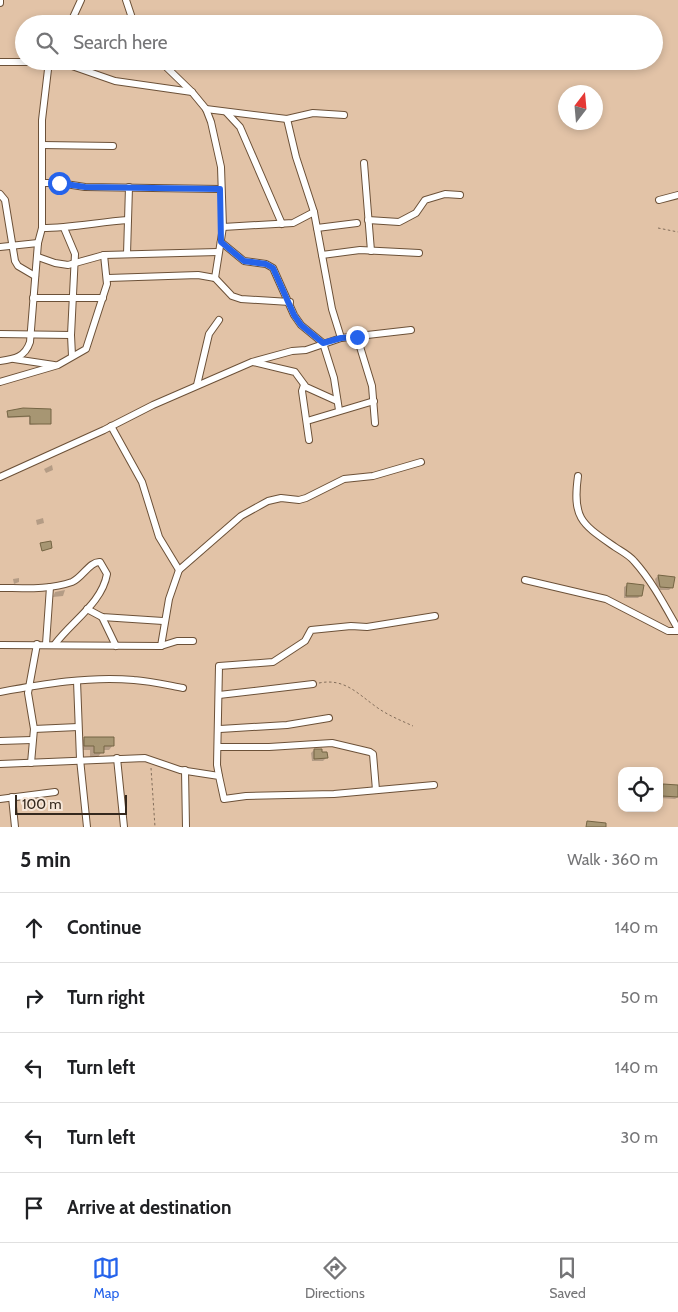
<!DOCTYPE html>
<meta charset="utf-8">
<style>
body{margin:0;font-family:Cabin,sans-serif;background:#f6f6f6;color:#202124}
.controls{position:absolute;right:15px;bottom:15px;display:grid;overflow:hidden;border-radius:10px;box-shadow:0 2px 8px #0003}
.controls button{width:45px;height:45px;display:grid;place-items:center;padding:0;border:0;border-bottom:1px solid #e0e0e0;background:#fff;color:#202124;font:25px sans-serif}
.compass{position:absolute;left:558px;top:85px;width:45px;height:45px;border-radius:50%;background:#fff;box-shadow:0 2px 8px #0003;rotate:16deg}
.scale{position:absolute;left:15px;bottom:12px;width:112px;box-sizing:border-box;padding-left:5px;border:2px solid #34281d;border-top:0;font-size:14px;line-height:18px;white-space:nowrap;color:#34281d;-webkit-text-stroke:4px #f7e7d9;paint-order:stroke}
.stop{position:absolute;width:15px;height:15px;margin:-11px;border:4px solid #2563eb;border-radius:50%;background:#fff}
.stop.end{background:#2563eb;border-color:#fff;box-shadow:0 1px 5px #0008}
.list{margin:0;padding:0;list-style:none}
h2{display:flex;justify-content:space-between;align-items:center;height:65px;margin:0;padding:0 20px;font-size:21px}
h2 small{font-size:16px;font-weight:400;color:#757577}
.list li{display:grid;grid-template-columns:32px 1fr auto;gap:15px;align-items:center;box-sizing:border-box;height:70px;padding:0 20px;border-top:1px solid #e0e0e0}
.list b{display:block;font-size:19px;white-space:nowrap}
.list em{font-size:16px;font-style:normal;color:#757577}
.icon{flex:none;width:28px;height:28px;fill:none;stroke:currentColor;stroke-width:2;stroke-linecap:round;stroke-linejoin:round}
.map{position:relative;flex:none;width:678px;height:827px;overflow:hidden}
.search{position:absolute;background:#fff;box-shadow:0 2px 8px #0003;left:15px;right:15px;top:15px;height:55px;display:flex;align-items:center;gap:12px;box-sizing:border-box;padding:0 18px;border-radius:28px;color:#757577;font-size:19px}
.sheet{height:415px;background:#fff}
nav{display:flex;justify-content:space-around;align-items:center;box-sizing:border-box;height:70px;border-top:1px solid #e0e0e0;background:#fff;font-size:14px;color:#757577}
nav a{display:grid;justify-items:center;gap:2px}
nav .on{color:#2563eb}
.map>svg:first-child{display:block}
.shadow{fill:#0003}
.building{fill:#a79673;stroke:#756544}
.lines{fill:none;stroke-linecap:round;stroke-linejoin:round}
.minor-casing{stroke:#6c5138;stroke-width:8}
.path{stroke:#836e5b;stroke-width:1;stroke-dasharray:2.5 2.5;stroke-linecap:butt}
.minor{stroke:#fff;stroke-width:6}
.route{stroke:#2563eb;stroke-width:6}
</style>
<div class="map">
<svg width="678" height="827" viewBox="0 0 678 827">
<rect width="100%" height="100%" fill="#e2c3a7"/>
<g class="shadow">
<polygon points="23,410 50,423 29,425 29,417 7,418 8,412"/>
<polygon points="52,465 53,470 46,473 44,469"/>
<polygon points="43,518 44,523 37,525 36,520"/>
<polygon points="658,576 674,578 672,587 669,590 657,590 655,579"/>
<polygon points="19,578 19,582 14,584 13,579"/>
<polygon points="627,585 641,595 638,598 624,598 624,587"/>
<polygon points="65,590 63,596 53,597 55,592"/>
<polygon points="85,738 113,745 109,750 103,750 98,757 90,757 90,750 80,750 80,743"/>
<polygon points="314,750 326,758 323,761 312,761 311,753"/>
<polygon points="663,786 678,787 678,797 675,799 660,798 661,788"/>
</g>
<g class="building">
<polygon points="23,408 51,409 51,424 30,424 30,416 8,417 7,411"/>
<polygon points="51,541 52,548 42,551 40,543"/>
<polygon points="658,575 675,577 673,588 660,587"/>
<polygon points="627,583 644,585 642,596 626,596"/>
<polygon points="84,737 114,737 114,746 104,746 104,753 94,753 94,746 84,746"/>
<polygon points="314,749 322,749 322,752 327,752 328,758 314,759"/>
<polygon points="663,784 678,785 678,797 662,796"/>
<polygon points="587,821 606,823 606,827 586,827"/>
</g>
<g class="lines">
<g class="minor-casing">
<g id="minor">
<polyline points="126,0 134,24"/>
<polyline points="0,3 0,0"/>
<polyline points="70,24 81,0"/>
<polyline points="160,61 192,92 206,109 211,122 221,167 223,227 215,278"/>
<polyline points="0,62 49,62 69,65 115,81 192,92"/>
<polyline points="206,109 287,119 313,113 344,115"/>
<polyline points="227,113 240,127 282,224"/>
<polyline points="287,119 296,157 314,212 332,309 341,338"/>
<polyline points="42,145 113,146"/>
<polyline points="364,163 371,251"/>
<polyline points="42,183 59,183 85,187 220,189"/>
<polyline points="0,194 5,200 15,261 18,266 35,276"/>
<polyline points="659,200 678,195"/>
<polyline points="368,220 399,222 416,213 425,200 445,194 460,195"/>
<polyline points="223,227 293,223 314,212"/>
<path d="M42 228C71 228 99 222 128 220"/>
<polyline points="64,228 75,254 71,335 72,356"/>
<polyline points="317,228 357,223"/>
<polyline points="221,242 244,261 266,264 273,268 294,315 301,325 323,343 334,378 339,410"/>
<polyline points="0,247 38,243"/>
<polyline points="127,254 129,187"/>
<polyline points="322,255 360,250 419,253"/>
<polyline points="38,257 55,263 68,265 104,255 218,252"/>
<polyline points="108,278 198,275 215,278 232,296 241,299 290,302"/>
<polyline points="33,298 103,298"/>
<polyline points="0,334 71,335"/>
<polyline points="357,337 372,386 375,423"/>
<polyline points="14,359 54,365"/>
<path d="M0 361C15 359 25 357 30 342L38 243 42 228V120L49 61"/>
<polyline points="253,362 295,372 306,387 337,401"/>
<polyline points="0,382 58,365 86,349 107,284 104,255"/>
<polyline points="197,385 209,334 219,320"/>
<polyline points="304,385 302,391 309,440"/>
<polyline points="307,421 374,401"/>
<polyline points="111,426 142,482 159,537 179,570"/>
<path d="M578 476C572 519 582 524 615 547 621 551 629 555 634 561 652 581 665 606 678 629"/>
<polyline points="0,477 104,430 153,405 252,362 292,351 306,350 341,338 411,330"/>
<polyline points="525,580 606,599 668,631 678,631"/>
<path d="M0 588C24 588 49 590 72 582 82 578 90 561 100 562L107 574C102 603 72 621 55 644"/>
<polyline points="87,609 102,617 163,621"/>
<polyline points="102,617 116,646"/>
<polyline points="46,644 50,587"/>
<polyline points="0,645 161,646 177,641 193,641"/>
<polyline points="161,646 169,599 179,570 241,516 268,501 281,498 299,500 306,498 344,479 373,476 421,462"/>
<polyline points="77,681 80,759 87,827"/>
<path d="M0 692C43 684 89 676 134 680 150 681 167 685 183 688"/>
<polyline points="219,695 313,684"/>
<polyline points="34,729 78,727"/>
<polyline points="220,729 287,725 329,718"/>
<polyline points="0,741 32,740"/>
<polyline points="218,747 269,747 332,743 370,752 373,754 376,790"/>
<polyline points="117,758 124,827"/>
<polyline points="31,763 34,729 28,693 37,644"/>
<polyline points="0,764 145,758 180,770 219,776 224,799 246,796 334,794 434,785"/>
<polyline points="185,770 186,827"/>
<polyline points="219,776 217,765 219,666 273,662 305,641 311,630 351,626 367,627 435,616"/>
<polyline points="12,797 15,827"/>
<polyline points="0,799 55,792"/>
</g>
</g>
<g class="path">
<polyline points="658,228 678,232"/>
<path d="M319 683C344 678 357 693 375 706 387 715 400 720 413 726"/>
<polyline points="151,768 155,827"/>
</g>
<use href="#minor" class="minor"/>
</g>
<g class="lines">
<polyline class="route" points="59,183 85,187 220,189 221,242 244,261 266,264 273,268 294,315 301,325 323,343 341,338 357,337"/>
</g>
</svg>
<div class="controls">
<button><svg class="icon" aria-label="locate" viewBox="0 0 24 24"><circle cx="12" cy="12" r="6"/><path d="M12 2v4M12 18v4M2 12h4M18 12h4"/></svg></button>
</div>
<svg class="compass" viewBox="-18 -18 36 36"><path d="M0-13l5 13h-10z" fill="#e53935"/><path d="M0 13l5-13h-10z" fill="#757577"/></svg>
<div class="scale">100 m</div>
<div class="stop" style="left:59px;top:183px"></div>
<div class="stop end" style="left:357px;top:337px"></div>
<div class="search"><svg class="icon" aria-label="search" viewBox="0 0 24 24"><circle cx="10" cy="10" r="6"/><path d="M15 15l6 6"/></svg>Search here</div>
</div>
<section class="sheet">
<h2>5 min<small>Walk · 360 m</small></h2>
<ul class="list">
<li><svg class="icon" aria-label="ahead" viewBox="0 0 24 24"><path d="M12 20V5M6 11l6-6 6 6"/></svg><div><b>Continue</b></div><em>140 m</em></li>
<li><svg class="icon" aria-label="right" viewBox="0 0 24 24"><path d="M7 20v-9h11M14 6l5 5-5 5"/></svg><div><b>Turn right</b></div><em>50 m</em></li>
<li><svg class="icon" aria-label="left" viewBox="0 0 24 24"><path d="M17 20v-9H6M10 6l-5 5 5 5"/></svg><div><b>Turn left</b></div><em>140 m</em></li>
<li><svg class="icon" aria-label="left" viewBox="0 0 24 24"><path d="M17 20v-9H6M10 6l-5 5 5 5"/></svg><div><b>Turn left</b></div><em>30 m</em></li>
<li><svg class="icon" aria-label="arrive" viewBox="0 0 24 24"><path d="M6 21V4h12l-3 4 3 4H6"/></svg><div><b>Arrive at destination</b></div></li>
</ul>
</section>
<nav>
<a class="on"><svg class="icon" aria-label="map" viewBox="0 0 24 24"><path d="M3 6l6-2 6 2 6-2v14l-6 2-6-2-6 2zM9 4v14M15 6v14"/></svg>Map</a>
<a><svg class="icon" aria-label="directions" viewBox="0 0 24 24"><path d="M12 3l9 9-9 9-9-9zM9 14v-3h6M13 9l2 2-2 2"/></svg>Directions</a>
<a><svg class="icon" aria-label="saved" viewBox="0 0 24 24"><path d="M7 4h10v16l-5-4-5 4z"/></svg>Saved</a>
</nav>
